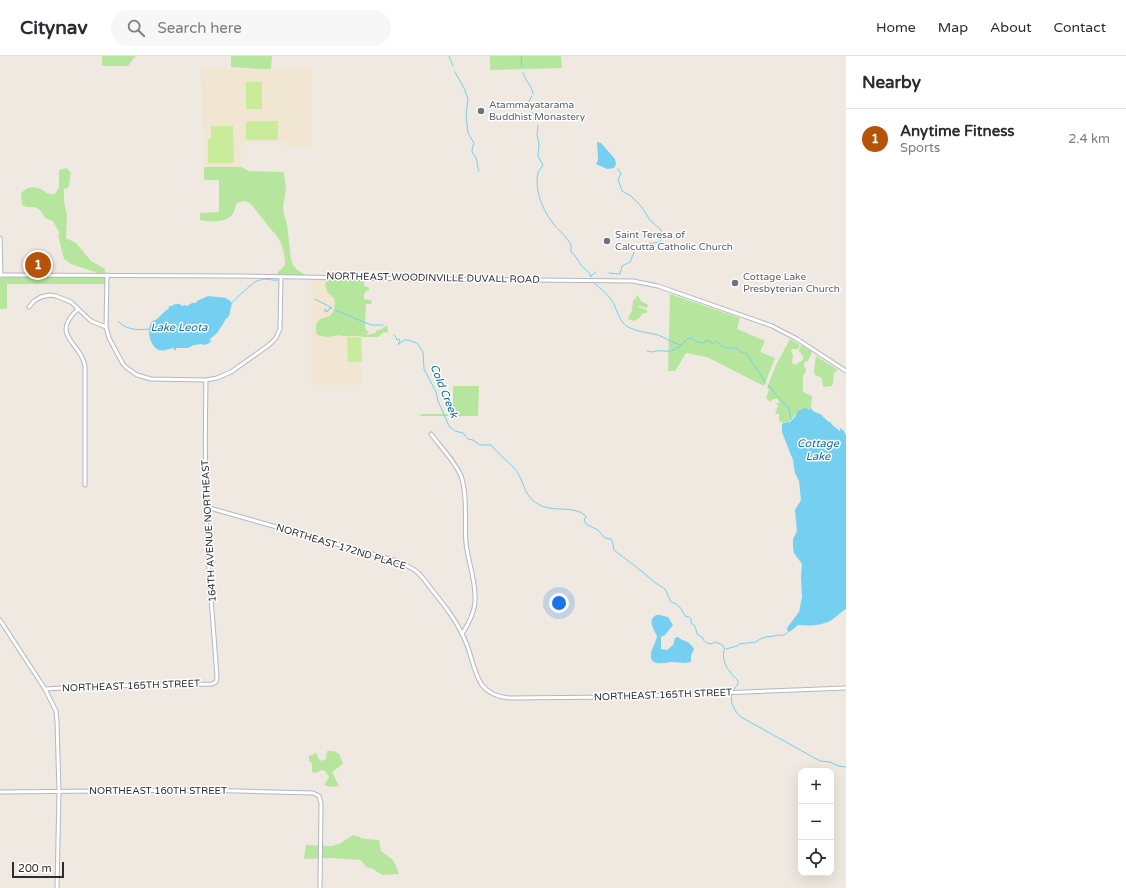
<!DOCTYPE html>
<meta charset="utf-8">
<style>
body{margin:0;font-family:"Varela Round",sans-serif;background:#f7f7f7;color:#2b2b33}
.controls{position:absolute;right:12px;bottom:12px;display:grid;overflow:hidden;border-radius:8px;box-shadow:0 4px 16px #0002}
.controls button{width:36px;height:36px;display:grid;place-items:center;padding:0;border:0;border-bottom:1px solid #e1e1e2;background:#fff;color:#2b2b33;font:20px sans-serif}
.scale{position:absolute;left:12px;bottom:10px;width:52px;box-sizing:border-box;padding-left:4px;border:2px solid #2e2e2e;border-top:0;font-size:11px;line-height:14px;white-space:nowrap;color:#2e2e2e;-webkit-text-stroke:3px #fff;paint-order:stroke}
.you{position:absolute;left:559px;top:547px;width:14px;height:14px;margin:-10px;border:3px solid #fff;border-radius:50%;background:#1a73e8;box-shadow:0 0 0 6px #1a73e833}
.badge{display:grid;place-items:center;width:26px;height:26px;border-radius:50%;background:#b45309;color:#fff;font-size:13px;font-weight:700}
.pin{position:absolute;translate:-50% -50%;border:2px solid #fff;box-shadow:0 1px 4px #0006}
.list{margin:0;padding:0;list-style:none}
h2{display:flex;justify-content:space-between;align-items:center;height:52px;margin:0;padding:0 16px;font-size:17px}
h2 small{font-size:13px;font-weight:400;color:#7c7c81}
.list li{display:grid;grid-template-columns:26px 1fr auto;gap:12px;align-items:center;box-sizing:border-box;height:60px;padding:0 16px;border-top:1px solid #e1e1e2}
.list b{display:block;font-size:15px;white-space:nowrap}
.list p{margin:0;font-size:13px;white-space:nowrap;color:#7c7c81}
.list em{font-size:13px;font-style:normal;color:#7c7c81}
.icon{flex:none;width:22px;height:22px;fill:none;stroke:currentColor;stroke-width:2;stroke-linecap:round;stroke-linejoin:round}
.map{position:relative;flex:none;width:846px;height:832px;overflow:hidden}
header{display:flex;align-items:center;gap:24px;box-sizing:border-box;height:56px;padding:0 20px;background:#fff;border-bottom:1px solid #e1e1e2}
header strong{font-size:19px}
nav{display:flex;gap:22px;margin-inline-start:auto;font-size:14px}
.search{width:280px;height:36px;background:#f7f7f7;display:flex;align-items:center;gap:10px;box-sizing:border-box;padding:0 14px;border-radius:22px;color:#7c7c81;font-size:15px}
main{display:flex}
aside{flex:1;background:#fff}
.map>svg:first-child{display:block}
.education{fill:#f0e6d1}
.green{fill:#b6e59e}
.pitch{fill:#c9ec9a}
.water{fill:#75cff0}
.lines{fill:none;stroke-linecap:round;stroke-linejoin:round}
.stream{stroke:#75cff0;stroke-width:1}
.secondary-casing{stroke:#b4b7c1;stroke-width:5}
.secondary{stroke:#fff;stroke-width:3}
.worship-dot{fill:#6b7280;stroke:#fff;stroke-width:1.5}
.labels{text-anchor:middle;dominant-baseline:central;stroke-width:3;stroke-linejoin:round;paint-order:stroke}
.worship-label{font-size:10px;fill:#5b616d;stroke:#fff;text-anchor:start}
.street-label{font-size:10px;fill:#2e2e2e;stroke:#fff}
.water-label{font-size:11px;font-style:italic;fill:#0d6fa3;stroke:#fff}
</style>
<header>
<strong>Citynav</strong>
<div class="search"><svg class="icon" aria-label="search" viewBox="0 0 24 24"><circle cx="10" cy="10" r="6"/><path d="M15 15l6 6"/></svg>Search here</div>
<nav><a>Home</a><a>Map</a><a>About</a><a>Contact</a></nav>
</header>
<main>
<div class="map">
<svg width="846" height="832" viewBox="0 0 846 832">
<rect width="100%" height="100%" fill="#efe9e1"/>
<g class="education">
<polygon points="201,12 240,13 311,12 312,91 286,91 286,86 241,86 241,111 204,111"/>
<rect x="311" y="220" width="51" height="109"/>
</g>
<g class="green">
<polygon points="102,0 136,0 134,2 128,10 102,10"/>
<polygon points="231,0 272,0 271,13 258,13 231,11"/>
<polygon points="490,0 561,0 562,12 490,14"/>
<path d="M204 111H241L249 115 284 116 286 132 283 151 284 159 287 168 291 203 293 209 296 213 307 220 280 219 277 217 285 209C285 198 282 184 274 177L250 147 245 145 237 147C235 150 235 156 232 159 224 167 210 166 200 164V157L219 156V124H204Z"/>
<path d="M67 112 71 117C69 122 70 128 68 132L64 133V145L67 159 66 182 76 187 91 205 105 213 106 228H7V253H0V219H104L71 208 64 203 58 179 60 178 53 165 45 162 40 154 35 151H27L22 149 21 138C24 133 31 130 38 132 45 134 45 139 55 138L59 131V114Z"/>
<polygon points="327,224 362,224 364,225 364,230 369,232 369,234 368,235 366,235 364,239 364,244 367,243 372,245 371,248 366,248 365,271 366,274 369,276 366,279 368,279 370,278 375,277 377,274 382,273 387,269 388,276 387,277 384,276 378,281 362,281 361,280 341,280 340,279 327,281 317,279 316,276 316,268 320,263 330,260 334,254 335,247 334,242 328,237 325,229"/>
<polygon points="637,238 637,240 638,240 641,245 648,249 647,252 639,250 638,251 647,254 647,257 643,257 639,262 634,265 628,263 632,254 633,245 636,242"/>
<polygon points="670,238 740,262 737,273 765,285 760,296 775,302 764,330 707,301 686,297 675,315 668,315"/>
<path d="M790 283 800 289 798 293H792L791 296 793 299 792 307 795 309 803 304V300L799 295 801 289 812 296 808 305 804 306V309L806 315 803 320V336L812 340 811 352 810 354C793 348 795 373 779 365V358H775L778 350 776 347H779L778 343H773L770 346 766 342 769 334 767 332 776 309Z"/>
<polygon points="816,300 838,314 834,317 833,328 832,330 823,331 822,322 815,319 814,315"/>
<polygon points="453,330 479,330 478,360 421,360 420,358 453,358"/>
<path d="M327 695H334L339 698 343 708 332 716 339 730C333 731 329 731 324 729L329 721 325 715 321 714 317 717 312 716V707L309 705V700L316 697 320 705 326 703Z"/>
<polygon points="353,779 365,783 379,784 381,795 393,804 396,810 399,818 382,819 373,813 366,811 361,804 332,802 304,803 306,789 332,790 341,787"/>
</g>
<g class="pitch">
<rect x="246" y="26" width="16" height="27"/>
<polygon points="247,65 277,65 278,66 278,84 246,84 246,67"/>
<polygon points="211,70 233,70 234,107 208,107 208,83 211,83"/>
<polygon points="347,281 361,281 362,306 348,306"/>
</g>
<g class="water">
<polygon points="597,86 601,87 615,103 616,108 614,112 607,113 596,108 598,104"/>
<path d="M208 240C217 242 226 239 232 247L229 260 225 264 223 268 217 277 210 283 211 286 205 289 201 288 194 289 188 292H176V294H174V292C169 292 164 296 159 294 150 291 146 273 152 266 153 265 157 263 157 263 161 259 165 255 169 252V250H172C176 247 179 247 182 250L185 249 187 250 192 247H196L197 245Z"/>
<path d="M805 352 810 354 811 352 813 355 822 359V360L829 366H831V368L840 375V372L844 375 846 380V553C841 556 838 559 833 563 823 570 809 570 798 569L791 575 788 576 787 572 799 556 802 541 801 520 802 508 794 497 793 491V483L797 475 795 454 801 444 799 425 795 417 793 404 782 376V369L783 367 790 366 795 361 798 355Z"/>
<path d="M656 559H660L668 561 673 569 665 579 661 581V593L667 594 673 589 675 582 678 581C685 587 688 583 694 593L691 600V606C682 608 680 606 672 606 666 606 652 611 651 601 650 594 656 587 657 580 654 573 647 565 656 559Z"/>
</g>
<g class="lines">
<g class="stream">
<polyline points="449,0 453,10"/>
<polyline points="521,0 522,11"/>
<path d="M455 16 464 32 468 43 466 59 468 77 474 87C469 99 475 96 477 105 477 109 478 112 479 115"/>
<path d="M523 17C525 25 532 29 533 38"/>
<path d="M532 40 528 47C531 53 529 56 536 59L537 65"/>
<path d="M538 69 537 79 539 88 538 100 543 109C541 112 539 114 538 117 534 133 543 155 553 167 558 174 568 182 571 189 571 190 571 195 571 196 576 199 577 204 581 209 585 214 589 214 591 221"/>
<polyline points="618,113 621,118 618,123 622,135 631,140 641,150 650,164 661,174 662,182 660,186 648,188 645,189"/>
<polyline points="609,217 620,218 622,210 630,206 637,189"/>
<polyline points="591,220 596,216"/>
<path d="M594 227C599 232 606 236 610 242 616 249 617 259 623 267 632 276 647 276 658 279 666 282 672 287 681 289L687 283 692 282 697 286 703 287 706 285H710L712 288 715 285C718 287 721 290 724 291 732 294 735 289 742 297H746L766 327"/>
<polyline points="315,243 332,252 329,253 327,256 325,253 325,256"/>
<path d="M232 247C234 244 253 226 257 225 259 224 262 224 263 223 269 223 274 225 279 224"/>
<polyline points="335,254 371,269 383,269"/>
<path d="M118 265C127 275 139 274 150 273"/>
<path d="M394 279 396 281 397 284 398 283 400 284 398 289C406 281 406 284 417 287L423 296 424 313 436 336 438 345 449 370 455 375 463 377 468 383 473 384 480 389H491C498 398 508 405 515 413 526 427 522 441 542 450 555 456 574 449 586 460L585 463 584 464 586 468 598 474 605 482 611 483 613 488 614 494 635 510 657 528 665 533 671 546C681 549 680 552 685 560L689 561 691 563V567L695 570 697 578 702 581C704 586 706 587 712 588L714 586 721 588 725 593"/>
<path d="M647 295 653 296C658 293 663 296 669 295"/>
<polyline points="671,295 674,294 678,291 680,291 681,289"/>
<polyline points="768,329 779,342 789,353 791,364"/>
<path d="M726 593 737 590 739 588 756 586 760 583 766 581 774 580 779 579C783 580 785 579 788 576"/>
<path d="M724 594C721 608 730 616 738 625V628L733 635"/>
<path d="M732 638C729 645 735 656 741 661L820 705 830 706 838 710 846 711"/>
</g>
<g class="secondary-casing">
<g id="secondary">
<polyline points="0,182 1,219"/>
<polyline points="0,219 237,220 417,223 633,225 658,230 772,270 797,283 846,315"/>
<polyline points="107,219 106,271 109,282 123,308 127,312 137,319 151,323 206,324 217,322 231,316 269,289 276,282 280,273 281,221"/>
<polyline points="29,251 34,245 41,241 50,239 56,240 71,246 91,265 106,271"/>
<path d="M78 253C49 280 81 286 85 310V429"/>
<path d="M431 378C439 389 459 410 462 423 468 443 464 466 466 487 468 506 476 524 475 544 475 556 469 567 462 578"/>
<path d="M206 451 397 505C403 508 410 511 416 515 422 520 427 527 432 534 446 551 459 568 467 589 472 602 474 617 482 629 489 638 498 641 509 642L618 641 846 632"/>
<polyline points="0,564 45,633 56,655 57,666 59,736 57,832"/>
<path d="M45 633 98 630 212 628 216 626 217 622C214 574 209 527 207 479 205 427 205 376 206 324"/>
<polyline points="0,736 202,734 313,737 319,740 321,747 320,832"/>
</g>
</g>
<use href="#secondary" class="secondary"/>
</g>
<g class="worship-dot">
<circle cx="481" cy="55" r="4"/>
<circle cx="607" cy="185" r="4"/>
<circle cx="735" cy="227" r="4"/>
</g>
<g class="labels">
<g class="worship-label">
<text x="489" y="49">Atammayatarama<tspan x="489" dy="12">Buddhist Monastery</tspan></text>
<text x="615" y="179">Saint Teresa of<tspan x="615" dy="12">Calcutta Catholic Church</tspan></text>
<text x="743" y="221">Cottage Lake<tspan x="743" dy="12">Presbyterian Church</tspan></text>
</g>
<g class="street-label">
<text transform="translate(433 222) rotate(1)">NORTHEAST WOODINVILLE DUVALL ROAD</text>
<text transform="translate(209 475) rotate(-93)">164TH AVENUE NORTHEAST</text>
<text transform="translate(341 491) rotate(17)">NORTHEAST 172ND PLACE</text>
<text transform="translate(131 630) rotate(-2)">NORTHEAST 165TH STREET</text>
<text transform="translate(663 639) rotate(-2)">NORTHEAST 165TH STREET</text>
<text x="158" y="735">NORTHEAST 160TH STREET</text>
</g>
<g class="water-label">
<text x="179" y="271">Lake Leota</text>
<text transform="translate(444 335) rotate(68)">Cold Creek</text>
<text x="818" y="387">Cottage<tspan x="818" dy="13">Lake</tspan></text>
</g>
</g>
</svg>
<div class="controls">
<button>+</button>
<button>−</button>
<button><svg class="icon" aria-label="locate" viewBox="0 0 24 24"><circle cx="12" cy="12" r="6"/><path d="M12 2v4M12 18v4M2 12h4M18 12h4"/></svg></button>
</div>
<div class="scale">200 m</div>
<div class="you"></div>
<div class="pin badge" style="left:38px;top:209px">1</div>
</div>
<aside>
<h2>Nearby<small></small></h2>
<ul class="list">
<li><span class="badge">1</span><div><b>Anytime Fitness</b><p>Sports</p></div><em>2.4 km</em></li>
</ul>
</aside>
</main>
